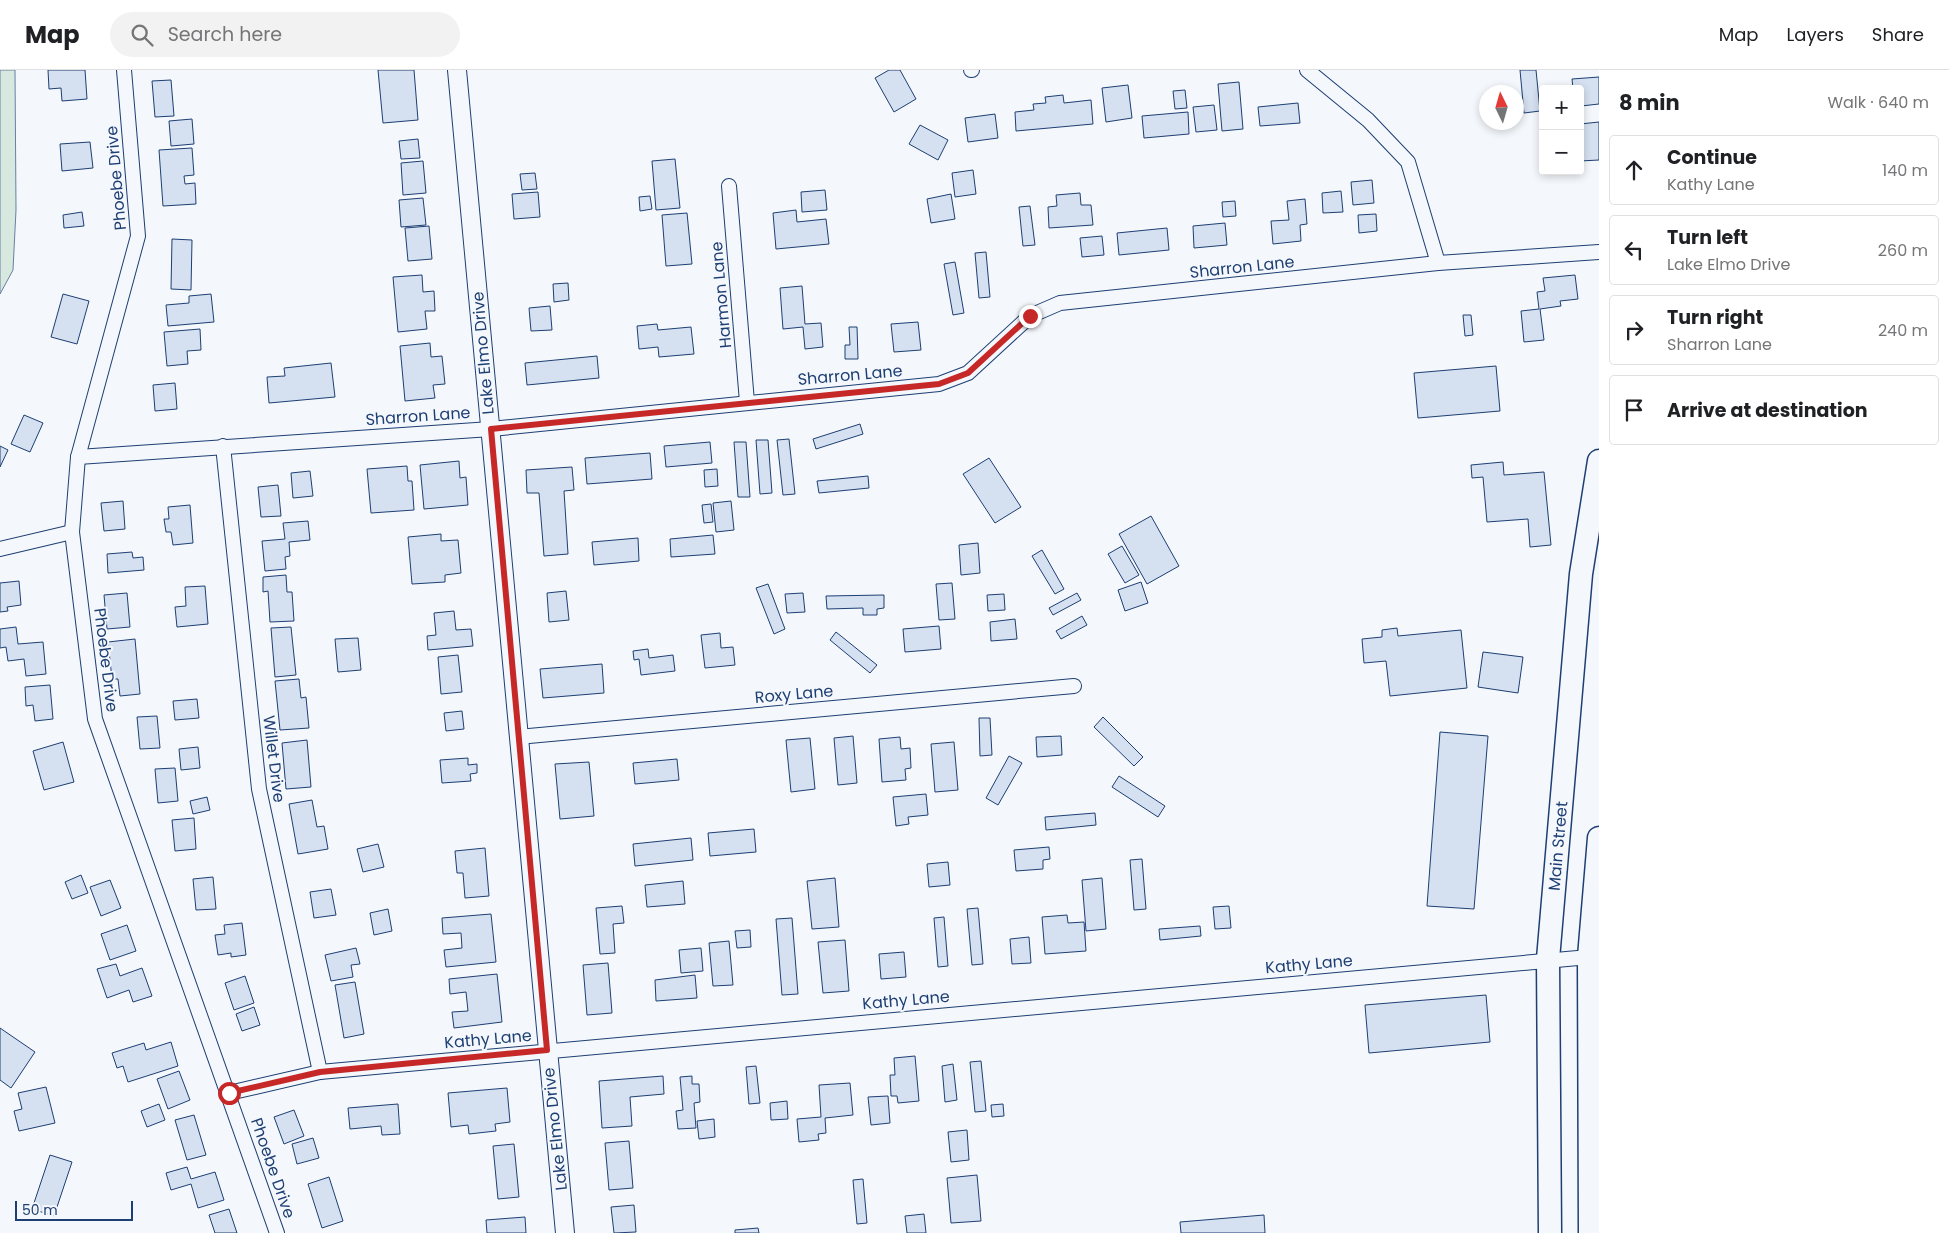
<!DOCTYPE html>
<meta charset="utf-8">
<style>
body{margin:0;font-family:Poppins,sans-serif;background:#f2f2f2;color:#202124}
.controls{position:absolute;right:15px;top:15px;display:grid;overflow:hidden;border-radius:5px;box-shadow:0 2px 8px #0003}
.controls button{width:45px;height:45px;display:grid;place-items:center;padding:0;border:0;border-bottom:1px solid #e0e0e0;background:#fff;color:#202124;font:25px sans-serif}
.compass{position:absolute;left:1479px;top:15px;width:45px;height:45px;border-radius:50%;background:#fff;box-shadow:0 2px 8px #0003;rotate:355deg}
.scale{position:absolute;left:15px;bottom:12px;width:118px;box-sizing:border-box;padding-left:5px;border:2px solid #1d3f73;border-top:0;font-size:14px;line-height:18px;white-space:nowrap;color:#1d3f73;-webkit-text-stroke:4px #f4f7fb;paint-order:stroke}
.stop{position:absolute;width:15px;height:15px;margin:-11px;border:4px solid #c62828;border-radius:50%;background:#fff}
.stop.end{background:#c62828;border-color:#fff;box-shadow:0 1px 5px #0008}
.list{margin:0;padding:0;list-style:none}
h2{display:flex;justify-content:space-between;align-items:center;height:65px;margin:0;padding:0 20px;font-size:21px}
h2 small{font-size:16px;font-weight:400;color:#757577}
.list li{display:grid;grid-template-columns:32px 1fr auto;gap:15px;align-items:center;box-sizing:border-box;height:70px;margin:0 10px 10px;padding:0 10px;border:1px solid #e0e0e0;border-radius:5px}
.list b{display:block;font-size:19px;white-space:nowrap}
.list p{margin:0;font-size:16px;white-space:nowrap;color:#757577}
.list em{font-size:16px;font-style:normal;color:#757577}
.icon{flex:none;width:28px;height:28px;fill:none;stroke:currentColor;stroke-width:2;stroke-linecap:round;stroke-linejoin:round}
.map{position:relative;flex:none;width:1599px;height:1163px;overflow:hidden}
header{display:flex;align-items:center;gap:30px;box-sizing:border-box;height:70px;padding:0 25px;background:#fff;border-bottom:1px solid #e0e0e0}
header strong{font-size:24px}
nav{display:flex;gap:28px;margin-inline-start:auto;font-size:18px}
.search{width:350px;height:45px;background:#f2f2f2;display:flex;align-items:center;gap:12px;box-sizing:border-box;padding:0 18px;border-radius:28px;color:#757577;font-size:19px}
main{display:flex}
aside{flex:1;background:#fff}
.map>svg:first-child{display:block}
.green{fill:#d7e8df;stroke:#687fa3}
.building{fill:#d5e0f0;stroke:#1d3f73}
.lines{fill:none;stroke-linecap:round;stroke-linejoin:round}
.minor-casing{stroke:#1d3f73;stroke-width:16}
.tertiary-casing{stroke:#1d3f73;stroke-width:20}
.primary-casing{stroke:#1d3f73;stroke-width:25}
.minor{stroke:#f4f7fb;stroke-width:14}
.tertiary{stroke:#f4f7fb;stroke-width:18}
.primary{stroke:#f4f7fb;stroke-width:22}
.route{stroke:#c62828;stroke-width:6}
.labels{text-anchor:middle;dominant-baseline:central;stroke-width:4;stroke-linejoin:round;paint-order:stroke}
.street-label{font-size:16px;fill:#1d3f73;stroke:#f4f7fb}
</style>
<header>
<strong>Map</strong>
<div class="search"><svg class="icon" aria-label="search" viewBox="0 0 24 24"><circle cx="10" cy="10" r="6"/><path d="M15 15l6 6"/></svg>Search here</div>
<nav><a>Map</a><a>Layers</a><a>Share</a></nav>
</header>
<main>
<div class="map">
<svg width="1599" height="1163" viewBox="0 0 1599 1163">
<rect width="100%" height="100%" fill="#f4f7fb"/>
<polygon class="green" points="0,0 15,0 16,140 13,200 0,224"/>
<g class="building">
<polygon points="48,0 85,0 87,29 62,31 61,18 49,19"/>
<polygon points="378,0 414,0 418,50 383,53"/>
<polygon points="889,0 900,0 916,29 894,42 875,8"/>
<polygon points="1520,0 1536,0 1540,41 1524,43"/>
<polygon points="1599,7 1599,34 1581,36 1580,19 1573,19 1572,9"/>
<polygon points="171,10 174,46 155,47 152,11"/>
<polygon points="1239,12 1243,59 1222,61 1218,14"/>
<polygon points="1128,15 1132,48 1106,52 1102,18"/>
<polygon points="1185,20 1187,38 1175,39 1173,21"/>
<polygon points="1063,25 1064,33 1091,30 1093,54 1016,61 1015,42 1034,40 1033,34 1046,33 1045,27"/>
<polygon points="1298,33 1300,53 1260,56 1258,37"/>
<polygon points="1214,35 1217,60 1196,62 1193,37"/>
<polygon points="1188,42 1189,64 1144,68 1142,46"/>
<polygon points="995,44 998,68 968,72 965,48"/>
<polygon points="192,49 194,74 171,76 169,51"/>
<polygon points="1599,52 1599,90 1580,91 1580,54"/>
<polygon points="920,55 948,70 938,90 909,74"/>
<polygon points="418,69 420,88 401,89 399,71"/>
<polygon points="90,72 93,98 62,101 60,74"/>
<polygon points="192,78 194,105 184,106 185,114 195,113 196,134 163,136 159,80"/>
<polygon points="675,89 680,138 656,140 652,91"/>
<polygon points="423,91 426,123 403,125 401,93"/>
<polygon points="973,100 976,124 955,127 952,103"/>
<polygon points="535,103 537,119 522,120 520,104"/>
<polygon points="1372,110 1374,133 1353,135 1351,112"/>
<polygon points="825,120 827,140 802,142 801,122"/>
<polygon points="1341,121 1343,142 1323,143 1322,123"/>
<polygon points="538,122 540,147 514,149 512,124"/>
<polygon points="1080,123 1081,135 1091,135 1093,155 1049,158 1048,137 1057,136 1056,125"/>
<polygon points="951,124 955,149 931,153 927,129"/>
<polygon points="650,126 652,139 640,141 639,127"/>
<polygon points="423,128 426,155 401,157 399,130"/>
<polygon points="1305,129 1307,154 1300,155 1301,171 1273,174 1271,151 1289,150 1287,131"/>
<polygon points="1235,131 1236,146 1223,147 1222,132"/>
<polygon points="1030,136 1035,175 1023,176 1019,137"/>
<polygon points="796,140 797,152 826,149 829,174 776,179 773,143"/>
<polygon points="82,142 84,156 64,158 63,145"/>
<polygon points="687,143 692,194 666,196 662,145"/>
<polygon points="1376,144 1377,161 1359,163 1358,145"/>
<polygon points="1225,153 1227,175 1194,178 1193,156"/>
<polygon points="429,156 432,189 408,191 405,158"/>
<polygon points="1167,158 1169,180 1119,185 1117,163"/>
<polygon points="1102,166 1104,185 1082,187 1080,168"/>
<polygon points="172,169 192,170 191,220 171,219"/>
<polygon points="986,182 990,227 979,228 975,183"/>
<polygon points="955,192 964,243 953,245 944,194"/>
<polygon points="422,205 423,222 434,221 435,241 425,241 427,259 398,262 393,207"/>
<polygon points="1575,205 1578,229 1560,231 1561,236 1540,239 1544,270 1524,272 1521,241 1539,239 1537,222 1545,221 1543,208"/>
<polygon points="568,213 569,230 554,232 553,214"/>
<polygon points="802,216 805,254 821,253 823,277 805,279 803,257 783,259 780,218"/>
<polygon points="63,224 89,231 77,274 51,267"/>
<polygon points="211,224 214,252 168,256 166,235 189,233 189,226"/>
<polygon points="550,236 552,260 531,261 529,238"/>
<polygon points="1463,245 1471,245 1473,265 1465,266"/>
<polygon points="918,252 921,280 894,282 891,254"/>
<polygon points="657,254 658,260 691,257 694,284 659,287 658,277 639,279 637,256"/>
<polygon points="849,257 857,257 858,289 845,289 845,275 850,275"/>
<polygon points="200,259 201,280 187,281 188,294 167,296 164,262"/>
<polygon points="430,273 431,287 442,286 445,314 433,315 435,328 405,331 400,276"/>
<polygon points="597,286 599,308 527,315 525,293"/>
<polygon points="331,293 335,327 269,333 267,307 285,306 284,298"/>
<polygon points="1496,296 1500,341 1418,348 1414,303"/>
<polygon points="175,313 177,339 155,341 153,315"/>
<polygon points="24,345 43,353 30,382 11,374"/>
<polygon points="860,354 863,364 816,379 813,369"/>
<polygon points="789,369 795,424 783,425 777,370"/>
<polygon points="756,370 768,370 772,423 760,424"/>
<polygon points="710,372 712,393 666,397 664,376"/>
<polygon points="734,372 746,372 750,427 738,427"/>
<polygon points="0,376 8,380 0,397"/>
<polygon points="650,383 652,409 587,414 585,388"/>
<polygon points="989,388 1021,437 995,453 963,404"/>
<polygon points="459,391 460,408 466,407 468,435 424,439 420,395"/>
<polygon points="1503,392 1504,405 1544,402 1551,475 1530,477 1528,449 1487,452 1483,407 1472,408 1471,395"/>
<polygon points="407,396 408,411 412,411 414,440 371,443 367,399"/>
<polygon points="572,397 574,420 564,421 568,484 544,486 539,423 527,423 526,400"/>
<polygon points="717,399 718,416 705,417 704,400"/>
<polygon points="310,401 313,426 293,428 291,403"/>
<polygon points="868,406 869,418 819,423 817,411"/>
<polygon points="278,415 281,446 261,447 258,417"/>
<polygon points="123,431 125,459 104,461 101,433"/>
<polygon points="731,431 734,460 716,462 713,433"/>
<polygon points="711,434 713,452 704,453 702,435"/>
<polygon points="190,435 193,473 173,475 171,462 166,462 164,449 169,449 168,437"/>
<polygon points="1151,446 1179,496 1147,514 1119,464"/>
<polygon points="308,451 310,470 289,472 290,486 285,487 286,499 265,501 262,471 285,469 283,453"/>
<polygon points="441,464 441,471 458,470 461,503 445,505 445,512 412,514 408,467"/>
<polygon points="713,465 715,484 671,487 670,469"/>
<polygon points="638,468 639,491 594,495 592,472"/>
<polygon points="978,473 980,503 961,505 959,475"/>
<polygon points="1122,476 1139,505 1125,513 1108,484"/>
<polygon points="1042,480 1064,519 1055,524 1032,486"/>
<polygon points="132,482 133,488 143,487 144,500 108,503 107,484"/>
<polygon points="286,505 287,522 292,522 294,551 270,552 268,521 263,522 263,507"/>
<polygon points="19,511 21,535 7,537 8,541 0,542 0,513"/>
<polygon points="1141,512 1148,533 1125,541 1118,520"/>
<polygon points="952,513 955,549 939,550 936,514"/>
<polygon points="768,514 785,559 774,564 756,518"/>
<polygon points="205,516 208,554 177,557 175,537 186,536 185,517"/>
<polygon points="566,521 569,550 549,552 547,523"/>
<polygon points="127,523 130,557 107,559 104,525"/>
<polygon points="803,523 805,542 787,543 785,524"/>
<polygon points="1077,523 1081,530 1053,545 1049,538"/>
<polygon points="1004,524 1005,540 988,541 987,525"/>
<polygon points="884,525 884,538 877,539 877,545 863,545 863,538 827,539 826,526"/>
<polygon points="454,541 456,560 471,559 473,576 428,580 427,566 436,565 434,543"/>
<polygon points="1082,546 1087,555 1061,569 1056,561"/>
<polygon points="1015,549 1017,569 991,571 990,552"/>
<polygon points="939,556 941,579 905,582 903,559"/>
<polygon points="16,557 18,574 43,572 46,604 26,606 24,589 8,591 6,577 0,578 0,559"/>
<polygon points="291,557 296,605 275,607 271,558"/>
<polygon points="1397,558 1398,566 1461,560 1467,618 1390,626 1386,591 1364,593 1362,569 1382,567 1382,560"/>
<polygon points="836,562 877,595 870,603 830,570"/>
<polygon points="720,563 721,578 733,577 735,595 705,598 701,565"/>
<polygon points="358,568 361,600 338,602 335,569"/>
<polygon points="135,569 140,624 120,626 118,609 112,609 108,572"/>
<polygon points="648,579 649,588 673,585 675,601 641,605 639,589 634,590 633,581"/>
<polygon points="1483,582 1523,587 1518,623 1478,617"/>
<polygon points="458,585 462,622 441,624 438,587"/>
<polygon points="602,594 604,623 543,628 540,599"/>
<polygon points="299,609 301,628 306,627 309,658 280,660 275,611"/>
<polygon points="50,615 53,649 35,651 33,635 26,636 25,617"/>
<polygon points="197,629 199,648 175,650 173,631"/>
<polygon points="462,641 464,659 446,661 444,643"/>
<polygon points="157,646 160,678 140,679 137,647"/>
<polygon points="1103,647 1143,687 1134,696 1094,657"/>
<polygon points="979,648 990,648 992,685 980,686"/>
<polygon points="1440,662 1488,666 1474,839 1427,836"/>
<polygon points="853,666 857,713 838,715 834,668"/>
<polygon points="1061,666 1062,685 1037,687 1036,667"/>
<polygon points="900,667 901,679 910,678 911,698 905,699 906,710 882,712 879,669"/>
<polygon points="810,668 815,719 791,722 786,670"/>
<polygon points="307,670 311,717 286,719 282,673"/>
<polygon points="63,672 74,712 44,720 33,681"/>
<polygon points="954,672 958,720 935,722 931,674"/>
<polygon points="198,677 200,698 181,700 179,679"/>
<polygon points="1009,686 1022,693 998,735 986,728"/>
<polygon points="468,688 468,695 477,694 477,703 470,704 471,711 442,713 440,690"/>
<polygon points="677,689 679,710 635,714 633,693"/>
<polygon points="589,692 594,746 560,749 555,694"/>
<polygon points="175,698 178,731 158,733 155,699"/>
<polygon points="1119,706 1165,736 1158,747 1112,717"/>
<polygon points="926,724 928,745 908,747 909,754 896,756 893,727"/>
<polygon points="207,727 210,740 193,744 190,731"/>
<polygon points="312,730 317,757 324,756 328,779 298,784 289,734"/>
<polygon points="1095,743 1096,755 1046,760 1045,747"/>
<polygon points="194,748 196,779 175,781 172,750"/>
<polygon points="754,759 756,782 710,786 708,763"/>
<polygon points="691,768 693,790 635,796 633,774"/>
<polygon points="378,774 384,797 363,802 357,779"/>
<polygon points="1049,777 1050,789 1043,790 1043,799 1016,801 1014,780"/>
<polygon points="485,778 489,826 465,828 463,803 457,803 455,781"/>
<polygon points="1142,789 1146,839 1134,840 1130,790"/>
<polygon points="948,792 950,815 929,817 927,794"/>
<polygon points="81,805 88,823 72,829 65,812"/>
<polygon points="213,807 216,839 196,840 193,809"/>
<polygon points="835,808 839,857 812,859 807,811"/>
<polygon points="1102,808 1106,859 1086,861 1082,810"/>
<polygon points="110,810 121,838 101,846 90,817"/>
<polygon points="683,811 685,834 647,837 645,815"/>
<polygon points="331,819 336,845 314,848 310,822"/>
<polygon points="622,836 624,853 613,854 615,883 600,884 596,838"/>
<polygon points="1229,836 1231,858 1215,859 1213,837"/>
<polygon points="978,838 983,894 972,895 967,839"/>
<polygon points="388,839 392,861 374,865 370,843"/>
<polygon points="491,844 496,892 446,897 444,880 462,878 461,863 443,864 442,848"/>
<polygon points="1067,845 1068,853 1084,852 1086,881 1045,884 1042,847"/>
<polygon points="944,847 948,896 938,897 934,848"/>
<polygon points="792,848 798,924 782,925 776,849"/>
<polygon points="242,853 246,885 231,887 231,883 218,885 215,865 225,864 224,855"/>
<polygon points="127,855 136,881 110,890 101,864"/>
<polygon points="1200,856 1201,866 1160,870 1159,859"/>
<polygon points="750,860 751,877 737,878 735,861"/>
<polygon points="1029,867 1031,893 1012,894 1010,869"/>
<polygon points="845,870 849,921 823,923 818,872"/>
<polygon points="729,871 733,915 713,916 709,873"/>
<polygon points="356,878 360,894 351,895 353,907 331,911 325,885"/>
<polygon points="701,878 703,901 681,903 679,880"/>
<polygon points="904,882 906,907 881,909 879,884"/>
<polygon points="608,893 612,943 587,945 583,895"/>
<polygon points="116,894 120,906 142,898 152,926 133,932 129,920 107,928 97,899"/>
<polygon points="497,904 502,952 454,958 452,942 468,941 466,922 450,924 449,909"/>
<polygon points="695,905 697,928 656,931 655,910"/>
<polygon points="245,906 254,933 234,940 225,913"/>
<polygon points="355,912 364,964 344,968 335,915"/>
<polygon points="1486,925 1490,972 1369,983 1365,935"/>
<polygon points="254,937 260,955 242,961 236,944"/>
<polygon points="0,958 35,982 11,1018 0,1010"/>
<polygon points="171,972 178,996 128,1012 123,996 117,998 112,983 144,973 146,980"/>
<polygon points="915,986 919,1031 898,1033 897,1026 891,1026 890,1005 895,1005 894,988"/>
<polygon points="981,991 986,1041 975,1042 970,992"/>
<polygon points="953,994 957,1030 945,1032 942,996"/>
<polygon points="756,996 760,1033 749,1034 746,997"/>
<polygon points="179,1001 190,1030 168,1039 157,1009"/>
<polygon points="663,1006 664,1024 630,1027 632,1056 602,1058 599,1011"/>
<polygon points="692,1006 692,1014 699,1014 700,1032 694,1033 696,1058 678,1059 676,1041 683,1040 680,1007"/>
<polygon points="850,1013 853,1045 825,1048 826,1063 818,1064 819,1070 799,1072 797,1049 821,1047 819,1015"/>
<polygon points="46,1017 55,1053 19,1061 14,1041 22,1039 18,1023"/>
<polygon points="507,1018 510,1052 495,1054 496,1061 469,1064 468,1055 451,1057 448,1023"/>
<polygon points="888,1026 890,1053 871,1055 868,1027"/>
<polygon points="787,1031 788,1049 771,1050 770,1033"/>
<polygon points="159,1034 165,1050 147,1057 141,1041"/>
<polygon points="398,1034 400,1064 382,1065 381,1056 350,1059 348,1038"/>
<polygon points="1003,1034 1004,1046 992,1047 991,1035"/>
<polygon points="294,1040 304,1066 284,1074 274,1047"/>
<polygon points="194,1045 206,1085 187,1090 175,1050"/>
<polygon points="714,1049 715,1067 699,1069 697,1051"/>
<polygon points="967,1060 969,1090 951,1092 948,1062"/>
<polygon points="313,1068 319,1088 297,1094 292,1074"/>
<polygon points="629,1071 633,1118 609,1120 605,1073"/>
<polygon points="514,1074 519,1127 498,1129 493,1076"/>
<polygon points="50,1085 72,1092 54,1146 32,1139"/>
<polygon points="187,1097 191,1109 215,1102 224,1130 198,1138 191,1114 171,1120 166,1103"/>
<polygon points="977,1105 981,1151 951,1153 947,1108"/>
<polygon points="329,1107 343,1151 322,1158 308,1114"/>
<polygon points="863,1109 867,1153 857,1154 853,1110"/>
<polygon points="634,1135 636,1162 614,1163 611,1137"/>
<polygon points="229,1139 237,1163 215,1163 209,1145"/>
<polygon points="924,1144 926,1163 907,1163 905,1146"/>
<polygon points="1264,1145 1265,1163 1181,1163 1180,1152"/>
<polygon points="525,1147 526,1163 487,1163 486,1150"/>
<polygon points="758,1158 759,1163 735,1163 735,1160"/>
</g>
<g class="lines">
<g class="minor-casing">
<g id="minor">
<polyline points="124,0 138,166 78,387 72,462 95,649 277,1163"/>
<polyline points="971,0 972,0"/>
<polyline points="1307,0 1368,50 1408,92 1438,193"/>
<polyline points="729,116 747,332"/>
<polyline points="223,376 259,719 320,1002"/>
<polyline points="78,387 491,359 939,314 968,303 1030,246 1060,233 1438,193 1599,182"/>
<polyline points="0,479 72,462"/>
<polyline points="518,667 1074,616"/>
<polyline points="229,1023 320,1002 1589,887"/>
</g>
</g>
<g class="tertiary-casing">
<polyline id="tertiary" points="457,0 565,1163"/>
</g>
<g class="primary-casing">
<g id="primary">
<polyline points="1550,1163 1548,889 1581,504 1599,391"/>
<polyline points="1590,1163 1589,887 1599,768"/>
</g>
</g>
<use href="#minor" class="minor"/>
<use href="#tertiary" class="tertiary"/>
<use href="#primary" class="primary"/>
</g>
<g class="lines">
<polyline class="route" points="229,1023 320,1002 547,980 491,359 939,314 968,303 1030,246"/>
</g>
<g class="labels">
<g class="street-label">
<text transform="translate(116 108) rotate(-95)">Phoebe Drive</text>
<text transform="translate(1242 197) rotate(-6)">Sharron Lane</text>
<text transform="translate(721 225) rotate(-95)">Harmon Lane</text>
<text transform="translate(483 283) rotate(-95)">Lake Elmo Drive</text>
<text transform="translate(850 305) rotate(-5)">Sharron Lane</text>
<text transform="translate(418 346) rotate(-4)">Sharron Lane</text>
<text transform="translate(106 590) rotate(83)">Phoebe Drive</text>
<text transform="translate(794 624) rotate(-5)">Roxy Lane</text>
<text transform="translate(274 689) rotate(83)">Willet Drive</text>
<text transform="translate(1558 776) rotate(-85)">Main Street</text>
<text transform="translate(1309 894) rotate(-5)">Kathy Lane</text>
<text transform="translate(906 930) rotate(-5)">Kathy Lane</text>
<text transform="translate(488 969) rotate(-5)">Kathy Lane</text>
<text transform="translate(555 1059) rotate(-96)">Lake Elmo Drive</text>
<text transform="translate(273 1098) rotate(71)">Phoebe Drive</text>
</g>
</g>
</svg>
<div class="controls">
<button>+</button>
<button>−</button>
</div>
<svg class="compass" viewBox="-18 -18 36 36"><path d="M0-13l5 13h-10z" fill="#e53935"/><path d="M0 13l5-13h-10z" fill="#757577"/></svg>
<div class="scale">50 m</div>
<div class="stop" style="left:229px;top:1023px"></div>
<div class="stop end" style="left:1030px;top:246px"></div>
</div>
<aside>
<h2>8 min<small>Walk · 640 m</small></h2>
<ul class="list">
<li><svg class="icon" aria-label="ahead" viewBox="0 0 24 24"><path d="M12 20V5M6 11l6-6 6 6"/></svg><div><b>Continue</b><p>Kathy Lane</p></div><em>140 m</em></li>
<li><svg class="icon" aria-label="left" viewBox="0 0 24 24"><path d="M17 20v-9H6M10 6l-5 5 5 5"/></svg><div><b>Turn left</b><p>Lake Elmo Drive</p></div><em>260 m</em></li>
<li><svg class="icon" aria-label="right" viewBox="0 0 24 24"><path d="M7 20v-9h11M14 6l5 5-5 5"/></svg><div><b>Turn right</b><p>Sharron Lane</p></div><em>240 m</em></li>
<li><svg class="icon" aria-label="arrive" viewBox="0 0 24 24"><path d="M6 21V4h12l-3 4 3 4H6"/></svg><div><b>Arrive at destination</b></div></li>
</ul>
</aside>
</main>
